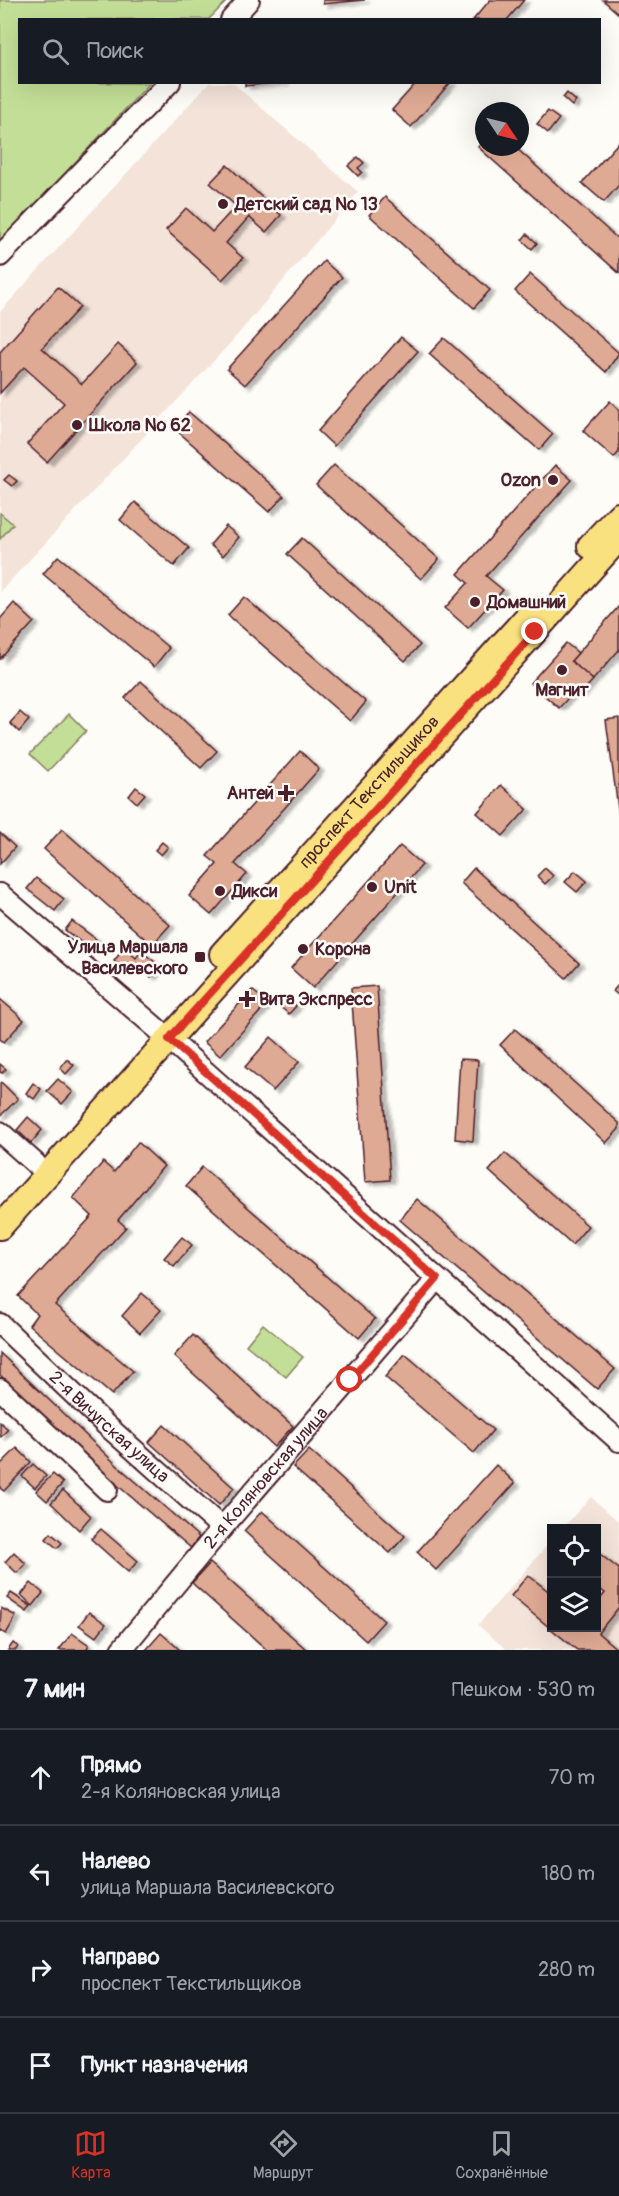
<!DOCTYPE html>
<html lang="ru">
<meta charset="utf-8">
<style>
body{margin:0;font-family:Pangolin,sans-serif;background:#20242c;color:#f1f3f6}
.controls{position:absolute;right:18px;bottom:18px;display:grid;overflow:hidden;border-radius:0px;box-shadow:0 6px 24px #0002}
.controls button{width:54px;height:54px;display:grid;place-items:center;padding:0;border:0;border-bottom:2px solid #363941;background:#171b24;color:#f1f3f6;font:30px sans-serif}
.compass{position:absolute;left:475px;top:102px;width:54px;height:54px;border-radius:50%;background:#171b24;box-shadow:0 6px 24px #0002;rotate:125deg}
.stop{position:absolute;width:18px;height:18px;margin:-14px;border:4px solid #d93025;border-radius:50%;background:#fff}
.stop.end{background:#d93025;border-color:#fff;box-shadow:0 2px 6px #0008}
.list{margin:0;padding:0;list-style:none}
h2{display:flex;justify-content:space-between;align-items:center;height:78px;margin:0;padding:0 24px;font-size:26px}
h2 small{font-size:20px;font-weight:400;color:#9ea1a6}
.list li{display:grid;grid-template-columns:39px 1fr auto;gap:18px;align-items:center;box-sizing:border-box;height:96px;padding:0 24px;border-top:2px solid #363941}
.list b{display:block;font-size:22px;white-space:nowrap}
.list p{margin:0;font-size:20px;white-space:nowrap;color:#9ea1a6}
.list em{font-size:20px;font-style:normal;color:#9ea1a6}
.icon{flex:none;width:33px;height:33px;fill:none;stroke:currentColor;stroke-width:2;stroke-linecap:round;stroke-linejoin:round}
.map{position:relative;flex:none;width:619px;height:1650px;overflow:hidden}
.search{position:absolute;background:#171b24;box-shadow:0 6px 24px #0002;left:18px;right:18px;top:18px;height:66px;display:flex;align-items:center;gap:15px;box-sizing:border-box;padding:0 21px;border-radius:0px;color:#9ea1a6;font-size:22px}
.sheet{height:462px;background:#171b24}
nav{display:flex;justify-content:space-around;align-items:center;box-sizing:border-box;height:84px;border-top:2px solid #363941;background:#171b24;font-size:16px;color:#9ea1a6}
nav a{display:grid;justify-items:center;gap:3px}
nav .on{color:#d93025}
.map>svg:first-child{display:block}
.built{fill:#f4e3d9}
.green{fill:#c3df97;stroke:#867f61;stroke-width:1.5}
.building{fill:#dfaa94;stroke:#4a1f2b;stroke-width:1.5;filter:url(#shadow)}
.lines{fill:none;stroke-linecap:round;stroke-linejoin:round}
.minor-casing{stroke:#4a1f2b;stroke-width:24}
.major-casing{stroke:#4a1f2b;stroke-width:28}
.minor{stroke:#fdfcf7;stroke-width:20}
.major{stroke:#fae180;stroke-width:24}
.route{stroke:#d93025;stroke-width:8}
.poi-dot{fill:#4a1f2b;stroke:#fdfcf7;stroke-width:2}
.labels{text-anchor:middle;dominant-baseline:central;stroke-width:5;stroke-linejoin:round;paint-order:stroke}
.poi-label{font-size:18px;font-weight:bold;fill:#4a1f2b;stroke:#fdfcf7;text-anchor:start}
.street-label{font-size:18px;fill:#4a1f2b;stroke:#fdfcf7}
</style>
<div class="map">
<svg width="619" height="1650" viewBox="0 0 619 1650">
<defs>
<filter id="shadow"><feDropShadow dx="5" dy="3" stdDeviation="1.5" flood-color="#0004"/></filter>
</defs>
<rect width="100%" height="100%" fill="#fdfcf7"/>
<filter id="ink" filterUnits="userSpaceOnUse"><feTurbulence type="fractalNoise" baseFrequency=".0167" numOctaves="2"/><feDisplacementMap in="SourceGraphic" scale="12" xChannelSelector="R" yChannelSelector="G"/><feConvolveMatrix kernelMatrix="1 2 1 2 8 2 1 2 1" color-interpolation-filters="sRGB"/></filter>
<g filter="url(#ink)">
<g class="built">
<polygon points="209,83 233,83 358,192 234,339 0,592 0,312"/>
<polygon points="591,1497 619,1522 619,1650 507,1650 478,1625 551,1541 552,1628 596,1628 596,1528 563,1528"/>
</g>
<g class="green">
<polygon points="0,0 228,0 209,19 20,20 20,82 150,83 0,242"/>
<polygon points="0,513 13,524 0,539"/>
<polygon points="69,714 86,731 48,771 30,754"/>
<polygon points="263,1324 303,1357 286,1377 246,1345"/>
</g>
<g class="building">
<polygon points="323,0 365,0 323,4"/>
<polygon points="490,0 524,0 507,20 473,20"/>
<polygon points="603,0 619,0 619,14"/>
<polygon points="245,82 285,82 245,86"/>
<polygon points="417,82 451,82 411,127 392,110"/>
<polygon points="567,93 576,101 572,106 563,98"/>
<polygon points="548,111 559,119 548,133 537,124"/>
<polygon points="484,140 484,147 515,147 619,240 619,273 478,147"/>
<polygon points="619,142 619,185 604,202 582,183"/>
<polygon points="358,157 364,163 358,168 362,172 358,176 348,166"/>
<polygon points="227,165 281,215 266,232 249,217 226,243 243,258 222,280 166,230 186,208 212,232 236,206 210,183"/>
<polygon points="385,197 490,290 474,308 369,215"/>
<polygon points="527,234 537,243 532,249 522,240"/>
<polygon points="324,261 342,277 245,385 227,369"/>
<polygon points="530,274 619,353 606,372 515,291"/>
<polygon points="58,287 80,307 42,348 82,384 118,344 137,362 47,462 27,444 64,403 24,367 0,393 0,352"/>
<polygon points="401,337 418,351 334,446 318,431"/>
<polygon points="444,338 553,434 539,450 429,354"/>
<polygon points="610,401 619,409 619,452 614,458 583,431"/>
<polygon points="189,412 284,496 269,512 174,428"/>
<polygon points="334,465 439,559 421,579 316,485"/>
<polygon points="555,465 572,480 486,576 503,590 468,628 445,608 468,583 458,574"/>
<polygon points="9,475 17,481 12,486 4,480"/>
<polygon points="135,502 189,548 174,566 120,520"/>
<polygon points="226,526 239,537 223,556 210,545"/>
<polygon points="302,538 420,645 405,661 287,554"/>
<polygon points="58,556 169,648 154,667 43,574"/>
<polygon points="244,597 366,702 350,721 228,615"/>
<polygon points="14,603 34,622 0,659 0,619"/>
<polygon points="619,606 619,650 593,680 571,661"/>
<polygon points="566,643 578,653 571,661 593,680 581,694 576,689 559,708 530,683"/>
<polygon points="141,681 217,751 201,768 125,698"/>
<polygon points="20,712 29,720 19,732 10,723"/>
<polygon points="619,718 619,816 606,720"/>
<polygon points="300,751 319,769 235,864 247,874 211,915 189,896 217,864 207,856"/>
<polygon points="501,785 527,809 503,836 477,813"/>
<polygon points="136,787 145,794 137,803 129,796"/>
<polygon points="62,829 170,925 152,945 44,849"/>
<polygon points="0,833 15,847 0,864"/>
<polygon points="162,842 168,847 161,855 155,850"/>
<polygon points="400,846 422,865 313,988 291,968"/>
<polygon points="474,868 579,963 566,978 461,883"/>
<polygon points="545,868 553,876 545,884 537,876"/>
<polygon points="575,871 587,881 577,892 565,882"/>
<polygon points="36,878 64,899 55,911 27,889"/>
<polygon points="72,921 101,943 94,952 65,930"/>
<polygon points="124,948 136,958 141,951 160,966 151,977 134,963 127,972 114,961"/>
<polygon points="619,984 619,996 613,991"/>
<polygon points="377,986 390,1180 365,1182 351,988"/>
<polygon points="252,990 268,1003 220,1056 204,1042"/>
<polygon points="287,998 296,1006 289,1014 279,1006"/>
<polygon points="0,999 24,1020 4,1042 0,1039"/>
<polygon points="515,1029 619,1123 619,1129 606,1143 500,1045"/>
<polygon points="271,1037 299,1062 273,1091 245,1067"/>
<polygon points="67,1059 74,1065 66,1074 60,1068"/>
<polygon points="460,1059 478,1060 473,1141 455,1139"/>
<polygon points="0,1064 6,1069 2,1073 0,1072"/>
<polygon points="58,1079 73,1092 62,1104 47,1091"/>
<polygon points="1,1082 18,1099 0,1116 0,1083"/>
<polygon points="33,1083 41,1089 34,1099 26,1093"/>
<polygon points="28,1117 42,1130 31,1143 17,1130"/>
<polygon points="138,1142 164,1166 118,1220 126,1227 55,1305 133,1371 112,1395 29,1325 37,1314 18,1296 92,1216 73,1198 103,1162 114,1172"/>
<polygon points="505,1153 588,1226 572,1245 489,1171"/>
<polygon points="202,1167 375,1319 359,1338 186,1186"/>
<polygon points="417,1199 615,1369 597,1389 400,1220"/>
<polygon points="182,1237 192,1245 174,1266 164,1258"/>
<polygon points="142,1293 161,1310 140,1333 122,1316"/>
<polygon points="193,1335 293,1426 274,1447 174,1356"/>
<polygon points="0,1353 119,1467 199,1537 191,1548 109,1478 0,1375"/>
<polygon points="405,1354 493,1430 474,1453 385,1377"/>
<polygon points="0,1422 8,1429 1,1437 0,1436"/>
<polygon points="164,1425 234,1488 219,1505 149,1442"/>
<polygon points="17,1448 31,1462 4,1491 0,1488 0,1465"/>
<polygon points="309,1450 405,1536 390,1553 293,1467"/>
<polygon points="33,1464 46,1476 35,1488 22,1476"/>
<polygon points="496,1465 515,1483 436,1570 417,1552"/>
<polygon points="53,1474 63,1483 47,1501 36,1491"/>
<polygon points="63,1490 91,1516 79,1530 51,1503"/>
<polygon points="262,1511 384,1621 366,1641 244,1531"/>
<polygon points="101,1529 138,1561 128,1572 91,1539"/>
<polygon points="51,1533 62,1543 57,1548 46,1539"/>
<polygon points="596,1551 619,1569 619,1607 598,1633 618,1650 577,1650 511,1596 528,1575 552,1594 552,1628 596,1628 596,1604 605,1593 596,1586"/>
<polygon points="14,1552 26,1564 17,1573 5,1562"/>
<polygon points="210,1563 307,1650 267,1650 192,1583"/>
<polygon points="31,1583 43,1593 33,1606 21,1595"/>
<polygon points="11,1593 31,1606 27,1612 7,1598"/>
<polygon points="1,1608 16,1616 6,1634 0,1631"/>
<polygon points="89,1612 106,1624 96,1637 79,1625"/>
<polygon points="72,1633 89,1645 86,1650 59,1650"/>
<polygon points="161,1633 180,1650 146,1650"/>
<polygon points="13,1643 18,1646 16,1650 8,1650"/>
</g>
<g class="lines">
<g class="minor-casing">
<g id="minor">
<polyline points="231,20 249,0"/>
<polyline points="0,256 170,82"/>
<polyline points="0,894 169,1039 619,1441"/>
<polyline points="0,1132 36,1164"/>
<path id="s1" d="M0 1324 106 1425 222 1528"/>
<polyline points="0,1389 107,1490"/>
<path id="s2" d="M121 1650 222 1528 437 1279"/>
</g>
</g>
<g class="major-casing">
<g id="major">
<polyline points="590,546 619,515"/>
<path id="s3" d="M222 954 527 617"/>
<polyline points="0,1227 619,538"/>
</g>
</g>
<use href="#minor" class="minor"/>
<use href="#major" class="major"/>
</g>
</g>
<g class="lines" filter="url(#ink)">
<polyline class="route" points="350,1380 437,1279 169,1039 535,632"/>
</g>
<g class="poi-dot">
<circle cx="223" cy="204" r="6"/>
<circle cx="77" cy="425" r="6"/>
<circle cx="553" cy="480" r="6"/>
<circle cx="475" cy="602" r="6"/>
<circle cx="562" cy="670" r="6"/>
<path d="M283 784h6v6h6v6h-6v6h-6v-6h-6v-6h6z"/>
<circle cx="372" cy="887" r="6"/>
<circle cx="220" cy="891" r="6"/>
<circle cx="303" cy="949" r="6"/>
<rect x="194" y="951" width="12" height="12" rx="3"/>
<path d="M244 990h6v6h6v6h-6v6h-6v-6h-6v-6h6z"/>
</g>
<g class="labels">
<g class="poi-label">
<text x="235" y="204">Детский сад № 13</text>
<text x="89" y="425">Школа № 62</text>
<text x="541" y="480" text-anchor="end">Ozon</text>
<text x="487" y="602">Домашний</text>
<text x="562" y="690" text-anchor="middle">Магнит</text>
<text x="274" y="793" text-anchor="end">Антей</text>
<text x="384" y="887">Unit</text>
<text x="232" y="891">Дикси</text>
<text x="188" y="947" text-anchor="end">Улица Маршала<tspan x="188" dy="21">Василевского</tspan></text>
<text x="315" y="949">Корона</text>
<text x="259" y="999">Вита Экспресс</text>
</g>
<g class="street-label">
<text stroke="none"><textPath href="#s3" startOffset="219">проспект Текстильщиков</textPath></text>
<text stroke="none"><textPath href="#s1" startOffset="150">2-я Вичугская улица</textPath></text>
<text stroke="none"><textPath href="#s2" startOffset="225">2-я Коляновская улица</textPath></text>
</g>
</g>
</svg>
<div class="controls">
<button><svg class="icon" aria-label="locate" viewBox="0 0 24 24"><circle cx="12" cy="12" r="6"/><path d="M12 2v4M12 18v4M2 12h4M18 12h4"/></svg></button>
<button><svg class="icon" aria-label="layers" viewBox="0 0 24 24"><path d="M12 4l9 5-9 5-9-5zM3 14l9 5 9-5"/></svg></button>
</div>
<svg class="compass" viewBox="-18 -18 36 36"><path d="M0-13l5 13h-10z" fill="#e53935"/><path d="M0 13l5-13h-10z" fill="#9ea1a6"/></svg>
<div class="stop" style="left:350px;top:1380px"></div>
<div class="stop end" style="left:535px;top:632px"></div>
<div class="search"><svg class="icon" aria-label="search" viewBox="0 0 24 24"><circle cx="10" cy="10" r="6"/><path d="M15 15l6 6"/></svg>Поиск</div>
</div>
<section class="sheet">
<h2>7 мин<small>Пешком · 530 m</small></h2>
<ul class="list">
<li><svg class="icon" aria-label="ahead" viewBox="0 0 24 24"><path d="M12 20V5M6 11l6-6 6 6"/></svg><div><b>Прямо</b><p>2-я Коляновская улица</p></div><em>70 m</em></li>
<li><svg class="icon" aria-label="left" viewBox="0 0 24 24"><path d="M17 20v-9H6M10 6l-5 5 5 5"/></svg><div><b>Налево</b><p>улица Маршала Василевского</p></div><em>180 m</em></li>
<li><svg class="icon" aria-label="right" viewBox="0 0 24 24"><path d="M7 20v-9h11M14 6l5 5-5 5"/></svg><div><b>Направо</b><p>проспект Текстильщиков</p></div><em>280 m</em></li>
<li><svg class="icon" aria-label="arrive" viewBox="0 0 24 24"><path d="M6 21V4h12l-3 4 3 4H6"/></svg><div><b>Пункт назначения</b></div></li>
</ul>
</section>
<nav>
<a class="on"><svg class="icon" aria-label="map" viewBox="0 0 24 24"><path d="M3 6l6-2 6 2 6-2v14l-6 2-6-2-6 2zM9 4v14M15 6v14"/></svg>Карта</a>
<a><svg class="icon" aria-label="directions" viewBox="0 0 24 24"><path d="M12 3l9 9-9 9-9-9zM9 14v-3h6M13 9l2 2-2 2"/></svg>Маршрут</a>
<a><svg class="icon" aria-label="saved" viewBox="0 0 24 24"><path d="M7 4h10v16l-5-4-5 4z"/></svg>Сохранённые</a>
</nav>
